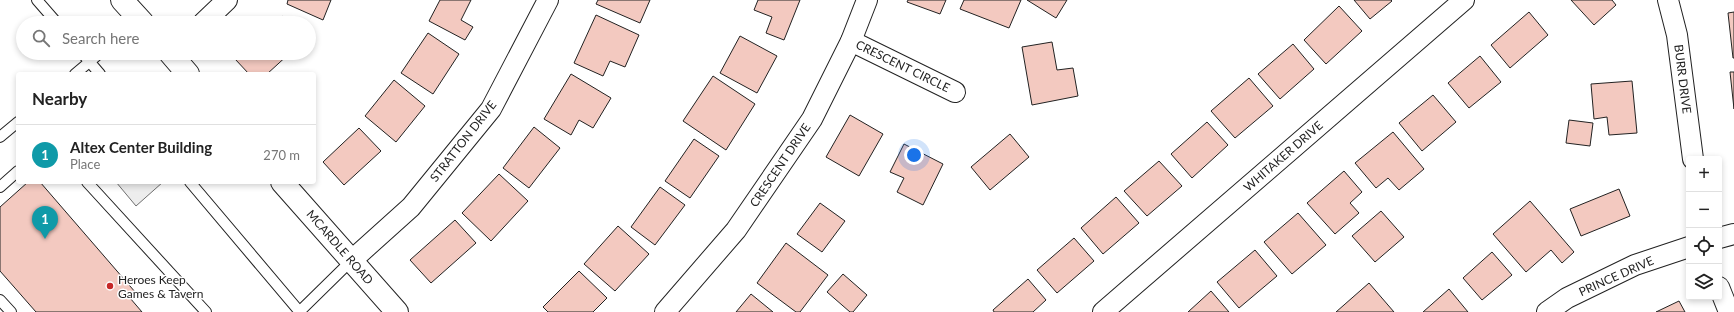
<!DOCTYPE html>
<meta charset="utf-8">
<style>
body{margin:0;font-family:Lato,sans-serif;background:#f2f2f2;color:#222}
.controls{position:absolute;right:12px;bottom:12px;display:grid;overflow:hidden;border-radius:4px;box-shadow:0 2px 6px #0003}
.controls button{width:36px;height:36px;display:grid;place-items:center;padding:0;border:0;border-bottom:1px solid #e0e0e0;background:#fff;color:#222;font:20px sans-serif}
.you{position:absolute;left:914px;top:155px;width:14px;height:14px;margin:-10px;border:3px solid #fff;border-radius:50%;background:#1a73e8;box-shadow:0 0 0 6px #1a73e833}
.badge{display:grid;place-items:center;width:26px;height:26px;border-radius:50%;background:#111827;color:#fff;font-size:13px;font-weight:700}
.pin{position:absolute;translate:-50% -33px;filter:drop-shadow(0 1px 2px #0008)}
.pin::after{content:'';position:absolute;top:21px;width:14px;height:12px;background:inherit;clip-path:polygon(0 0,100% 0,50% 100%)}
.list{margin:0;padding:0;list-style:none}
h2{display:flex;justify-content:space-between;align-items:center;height:52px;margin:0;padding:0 16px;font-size:17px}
h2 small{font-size:13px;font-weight:400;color:#767676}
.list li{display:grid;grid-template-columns:26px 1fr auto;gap:12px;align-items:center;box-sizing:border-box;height:60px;padding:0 16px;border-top:1px solid #e0e0e0}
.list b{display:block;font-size:15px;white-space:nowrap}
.list p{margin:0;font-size:13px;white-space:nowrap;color:#767676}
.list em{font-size:13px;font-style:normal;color:#767676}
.icon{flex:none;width:22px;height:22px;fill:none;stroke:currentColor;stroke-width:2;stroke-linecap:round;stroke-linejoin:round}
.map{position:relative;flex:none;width:1734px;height:312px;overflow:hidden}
.search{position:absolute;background:#fff;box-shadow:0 2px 6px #0003;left:16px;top:16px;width:300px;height:44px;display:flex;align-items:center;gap:10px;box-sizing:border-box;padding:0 14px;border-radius:22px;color:#767676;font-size:15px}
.panel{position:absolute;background:#fff;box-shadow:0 2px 6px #0003;left:16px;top:72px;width:300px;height:112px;border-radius:4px}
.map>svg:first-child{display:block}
.parking{fill:#ededed;stroke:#6f6f6f}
.building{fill:#f3c9c0;stroke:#222}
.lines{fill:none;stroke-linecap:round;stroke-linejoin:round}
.service-casing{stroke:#222;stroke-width:12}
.minor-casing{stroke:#222;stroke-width:22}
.secondary-casing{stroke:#222;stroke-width:24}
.service{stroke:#fff;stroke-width:10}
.minor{stroke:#fff;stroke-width:20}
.secondary{stroke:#fff;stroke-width:22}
.poi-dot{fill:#c62828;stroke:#fff;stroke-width:1.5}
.labels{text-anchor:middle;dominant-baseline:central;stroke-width:3;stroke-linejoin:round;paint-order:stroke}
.street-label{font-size:12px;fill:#222;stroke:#fff}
.poi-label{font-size:12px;fill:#222;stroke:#fff;text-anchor:start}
</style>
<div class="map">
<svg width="1734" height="312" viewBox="0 0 1734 312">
<rect width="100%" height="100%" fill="#fff"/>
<polygon class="parking" points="116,182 163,182 136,206"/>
<g class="building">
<polygon points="288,0 331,0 323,20 287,4"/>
<polygon points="440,0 471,0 461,20 473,27 465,40 429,21"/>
<polygon points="598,0 650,0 640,23 596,4"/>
<polygon points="758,0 800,0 784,40 766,33 772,17 754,10"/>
<polygon points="908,0 946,0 940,14 907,2"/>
<polygon points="964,0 1021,0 1009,28 960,9"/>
<polygon points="1027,0 1067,0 1056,18"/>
<polygon points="1354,0 1391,0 1392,1 1370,19"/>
<polygon points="1571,0 1612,0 1616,5 1594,25"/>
<polygon points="1339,6 1362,31 1326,64 1304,40"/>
<polygon points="1529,12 1548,35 1510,68 1491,45"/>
<polygon points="1734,12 1734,58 1733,58 1728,13"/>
<polygon points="596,15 639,35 625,67 610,61 603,76 574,63"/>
<polygon points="283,16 289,23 275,23"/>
<polygon points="428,33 459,54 433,94 401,73"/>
<polygon points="740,36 777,56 757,93 720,73"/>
<polygon points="1052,42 1057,70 1073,68 1078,96 1032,105 1022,47"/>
<polygon points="1293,44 1314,69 1280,99 1258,74"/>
<polygon points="242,53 290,53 267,74 249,74 235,59"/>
<polygon points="1480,56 1501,82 1469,108 1448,83"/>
<polygon points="1730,72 1734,72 1734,109"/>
<polygon points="571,74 611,98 593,128 579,120 571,135 544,119"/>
<polygon points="713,76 755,104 726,150 683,121"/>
<polygon points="1249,78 1273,106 1235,138 1211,111"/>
<polygon points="394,80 425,106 396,142 365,116"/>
<polygon points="1632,81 1637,133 1609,135 1607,117 1594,119 1591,84"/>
<polygon points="1433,95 1456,122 1422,151 1399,123"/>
<polygon points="850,115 883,134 859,176 826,157"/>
<polygon points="1569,120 1593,123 1590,146 1566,143"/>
<polygon points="1207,122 1228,145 1192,178 1171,154"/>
<polygon points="534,127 560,148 529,188 503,168"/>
<polygon points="359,128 381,151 344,185 323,162"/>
<polygon points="1393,132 1424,169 1399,190 1388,178 1376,188 1355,163"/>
<polygon points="1010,134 1029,157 990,190 971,167"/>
<polygon points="694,139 719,156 690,198 665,181"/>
<polygon points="904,144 943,164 923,205 897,192 904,178 890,172"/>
<polygon points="1159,161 1182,186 1147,216 1124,191"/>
<polygon points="1344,171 1362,192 1350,203 1359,213 1335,234 1307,203"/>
<polygon points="499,174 528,201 491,241 462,213"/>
<polygon points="28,182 40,182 136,293 130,298 142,312 36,312 0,271 0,207"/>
<polygon points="660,187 685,205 655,245 631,227"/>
<polygon points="1619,189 1630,216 1581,236 1570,209"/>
<polygon points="1116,197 1139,223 1103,254 1081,228"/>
<polygon points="1530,201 1574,252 1562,263 1551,250 1526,272 1493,234"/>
<polygon points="820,203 845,221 822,252 797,234"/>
<polygon points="1381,211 1404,237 1375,262 1352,236"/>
<polygon points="1298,213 1326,245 1292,274 1264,242"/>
<polygon points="455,220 476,243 431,283 410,260"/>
<polygon points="618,226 649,254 615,291 584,264"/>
<polygon points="1074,238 1094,261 1057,293 1037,270"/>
<polygon points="786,243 828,275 800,312 796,312 757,283"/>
<polygon points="1255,250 1277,276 1239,308 1217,282"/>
<polygon points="1492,252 1512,275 1482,300 1463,278"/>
<polygon points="579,271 607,298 593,312 548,312 543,307"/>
<polygon points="843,274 867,295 853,312 850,312 827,292"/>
<polygon points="1028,279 1046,300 1033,312 994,312 993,310"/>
<polygon points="1369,283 1394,312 1336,312"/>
<polygon points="1449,289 1468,312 1423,312"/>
<polygon points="1211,291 1229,312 1188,312"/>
<polygon points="751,294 773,312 736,312"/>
<polygon points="1679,301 1685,312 1656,312"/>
</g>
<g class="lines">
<g class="service-casing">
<g id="service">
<polyline points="37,0 57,23"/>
<polyline points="82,53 100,74"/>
<polyline points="75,74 100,53"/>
<polyline points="0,137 18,122"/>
<polyline points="87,182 206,312"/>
<polyline points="190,182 299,311"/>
<polyline points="0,187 18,171"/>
<polyline points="0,300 11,312"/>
<polyline points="299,312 351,261"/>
</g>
</g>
<g class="minor-casing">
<g id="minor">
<polyline points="1668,0 1677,35 1693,159"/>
<polyline points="203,23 227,0"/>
<polyline points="851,41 955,92"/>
<polyline points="1719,238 1734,234"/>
<polyline points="351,261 411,207 491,109 548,0"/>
<polyline points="1719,287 1729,312"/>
<polyline points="665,312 736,230 812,119 851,41 867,0"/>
<polyline points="1103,312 1464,0"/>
<polyline points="1547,312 1567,298 1635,265 1689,247"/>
</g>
</g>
<g class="secondary-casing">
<g id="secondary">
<polyline points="122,0 143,23"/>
<polyline points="170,53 188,74"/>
<polyline points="282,182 397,312"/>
</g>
</g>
<use href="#service" class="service"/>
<use href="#minor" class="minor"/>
<use href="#secondary" class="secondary"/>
</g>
<circle class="poi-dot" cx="110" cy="286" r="4"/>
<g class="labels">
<g class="street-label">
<text transform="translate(903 66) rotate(26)">CRESCENT CIRCLE</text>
<text transform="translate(1683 79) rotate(83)">BURR DRIVE</text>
<text transform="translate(463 141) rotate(-52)">STRATTON DRIVE</text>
<text transform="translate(1283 156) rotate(-41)">WHITAKER DRIVE</text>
<text transform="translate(780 165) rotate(-56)">CRESCENT DRIVE</text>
<text transform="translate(340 247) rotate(49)">MCARDLE ROAD</text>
<text transform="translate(1616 276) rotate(-24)">PRINCE DRIVE</text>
</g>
<g class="poi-label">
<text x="118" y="279">Heroes Keep<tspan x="118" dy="14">Games &amp; Tavern</tspan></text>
</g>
</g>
</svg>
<div class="controls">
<button>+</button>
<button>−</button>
<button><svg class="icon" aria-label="locate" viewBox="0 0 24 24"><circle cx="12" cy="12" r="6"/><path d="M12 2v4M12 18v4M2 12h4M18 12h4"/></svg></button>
<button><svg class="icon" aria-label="layers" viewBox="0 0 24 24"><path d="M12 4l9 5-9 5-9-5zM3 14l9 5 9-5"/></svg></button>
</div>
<div class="you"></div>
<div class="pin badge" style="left:45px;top:239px;background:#0f9aa8">1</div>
<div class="search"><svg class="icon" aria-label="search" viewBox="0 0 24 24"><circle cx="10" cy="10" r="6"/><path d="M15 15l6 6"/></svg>Search here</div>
<section class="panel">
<h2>Nearby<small></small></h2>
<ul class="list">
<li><span class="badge" style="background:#0f9aa8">1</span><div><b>Altex Center Building</b><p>Place</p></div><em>270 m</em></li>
</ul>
</section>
</div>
